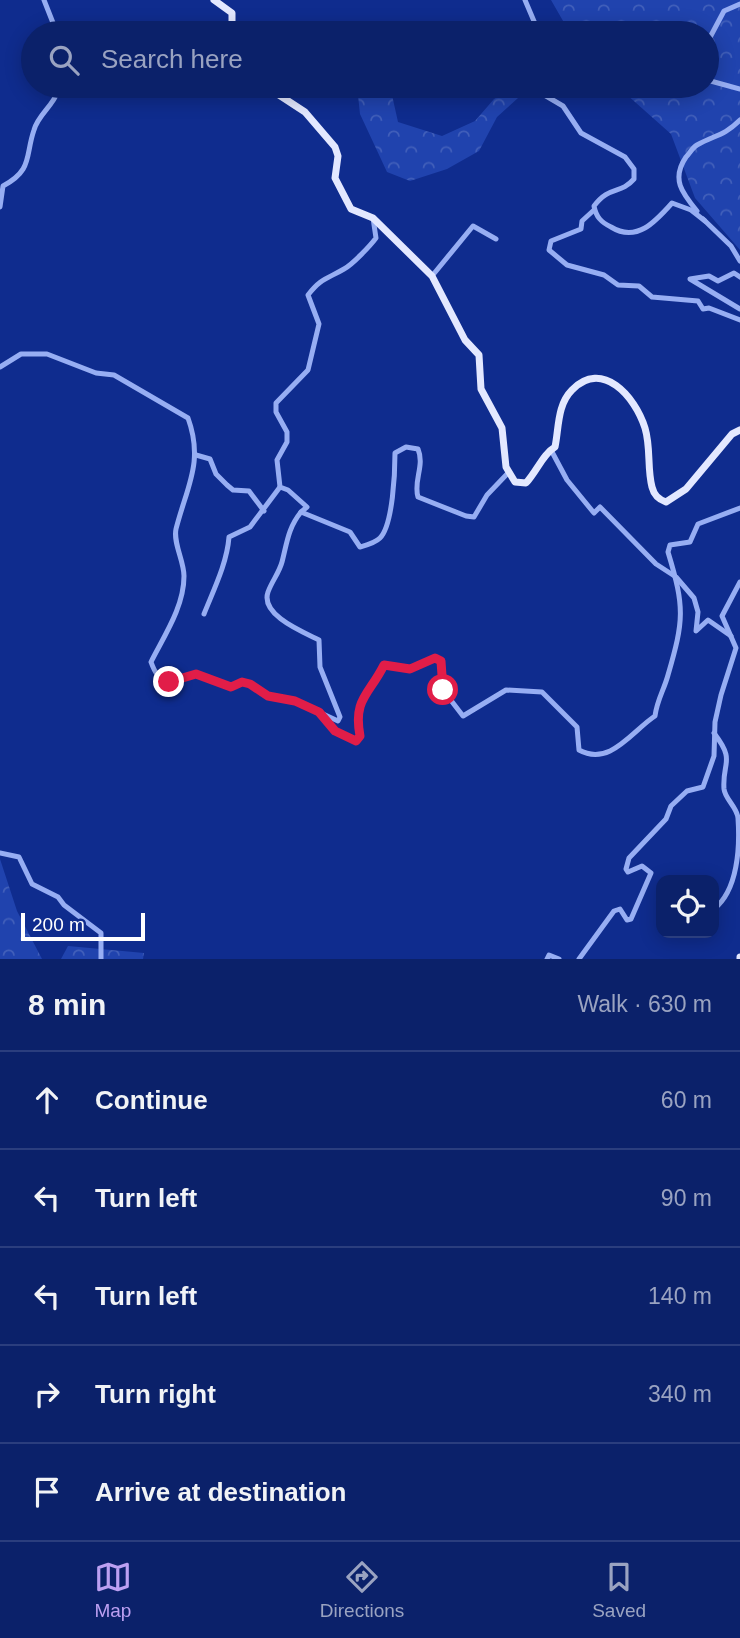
<!DOCTYPE html>
<meta charset="utf-8">
<style>
body{margin:0;font-family:Arial,sans-serif;background:#192e72;color:#f1f3f6}
.controls{position:absolute;right:21px;bottom:21px;display:grid;overflow:hidden;border-radius:14px;box-shadow:0 4px 18px #0003}
.controls button{width:63px;height:63px;display:grid;place-items:center;padding:0;border:0;border-bottom:2px solid #2b3e7e;background:#0b216a;color:#f1f3f6;font:35px sans-serif}
.scale{position:absolute;left:21px;bottom:18px;width:124px;box-sizing:border-box;padding-left:7px;border:4px solid #fff;border-top:0;font-size:19px;line-height:24px;white-space:nowrap;color:#fff;-webkit-text-stroke:5px #0f2c8e;paint-order:stroke}
.stop{position:absolute;width:21px;height:21px;margin:-16px;border:5px solid #e11d48;border-radius:50%;background:#fff}
.stop.end{background:#e11d48;border-color:#fff;box-shadow:0 2px 7px #0008}
.list{margin:0;padding:0;list-style:none}
h2{display:flex;justify-content:space-between;align-items:center;height:91px;margin:0;padding:0 28px;font-size:30px}
h2 small{font-size:23px;font-weight:400;color:#9aa3c1}
.list li{display:grid;grid-template-columns:46px 1fr auto;gap:21px;align-items:center;box-sizing:border-box;height:98px;padding:0 28px;border-top:2px solid #2b3e7e}
.list b{display:block;font-size:26px;white-space:nowrap}
.list em{font-size:23px;font-style:normal;color:#9aa3c1}
.icon{flex:none;width:38px;height:38px;fill:none;stroke:currentColor;stroke-width:2;stroke-linecap:round;stroke-linejoin:round}
.map{position:relative;flex:none;width:740px;height:959px;overflow:hidden}
.search{position:absolute;background:#0b216a;box-shadow:0 4px 18px #0003;left:21px;right:21px;top:21px;height:77px;display:flex;align-items:center;gap:18px;box-sizing:border-box;padding:0 24px;border-radius:38px;color:#9aa3c1;font-size:26px}
.sheet{height:581px;background:#0b216a}
nav{display:flex;justify-content:space-around;align-items:center;box-sizing:border-box;height:98px;border-top:2px solid #2b3e7e;background:#0b216a;font-size:19px;color:#9aa3c1}
nav a{display:grid;justify-items:center;gap:4px}
nav .on{color:#bca0f2}
.map>svg:first-child{display:block}
.forest{fill:url(#forest-crowns)}
.lines{fill:none;stroke-linecap:round;stroke-linejoin:round}
.minor{stroke:#97aef3;stroke-width:5}
.major{stroke:#e3e8ff;stroke-width:7}
.route{stroke:#e11d48;stroke-width:9}
</style>
<div class="map">
<svg width="740" height="959" viewBox="0 0 740 959">
<defs>
<pattern id="forest-crowns" width="20" height="18" patternUnits="userSpaceOnUse" patternTransform="scale(1.75)"><rect width="20" height="18" fill="#2043ae"/><path d="M2 6a3 3 0 1 1 6 0M12 15a3 3 0 1 1 6 0" fill="none" stroke="#415fba"/></pattern>
</defs>
<rect width="100%" height="100%" fill="#0f2c8e"/>
<g class="forest">
<polygon points="551,0 740,0 740,250 695,198 671,134 617,86 707,86 707,33 570,33"/>
<polygon points="357,86 390,86 398,122 442,136 475,121 494,99 518,86 528,89 497,117 479,151 447,169 410,181 387,172 360,114"/>
<polygon points="0,859 17,911 42,959 0,959"/>
<polygon points="68,946 144,953 143,959 61,959"/>
</g>
<g class="lines">
<g class="minor">
<polyline points="44,0 57,33"/>
<polyline points="525,0 539,33"/>
<polyline points="707,43 724,11 740,4"/>
<polyline points="707,80 740,89"/>
<path d="M529 86 563 106 581 133 625 157 634 169V179C620 195 610 185 594 206 596 217 601 222 611 227 637 243 656 221 672 203L691 210 705 221"/>
<path d="M0 207 3 186C33 170 25 156 34 130 38 115 53 106 58 91L55 86"/>
<polyline points="594,210 582,221 581,229 551,241 549,250 567,265 604,275 618,285 639,286 652,297 698,301 703,309 709,308 740,320"/>
<path d="M697 211C682 193 671 179 686 157 690 153 692 148 697 145 715 135 724 136 740 120"/>
<polyline points="703,219 731,246 740,261"/>
<polyline points="432,276 473,226 496,239"/>
<polyline points="740,277 734,273 718,281 709,276 690,279 740,309"/>
<path d="M0 367 21 354H47L96 373 114 375 188 418C204 462 187 486 176 529 173 543 184 561 184 576 184 607 164 636 151 662 155 673 158 678 169 683L196 674 231 687 242 683 250 684 268 696 295 701 338 721 340 717 320 667 319 640C303 632 260 615 268 592 272 581 279 573 282 562 287 543 288 528 301 512L350 532 360 547C367 545 375 543 380 538 393 525 395 471 395 453L406 447 418 449C425 466 413 481 418 497L466 516 474 517 487 495 508 473"/>
<polyline points="551,450 567,480 594,513 600,507 656,564 676,577 694,598 698,612 696,631 708,620 731,636"/>
<polyline points="196,455 210,459 216,474 227,485 233,490 249,491 264,511"/>
<path d="M301 512 307 507 288 490 280 487 277 460 287 442V432L276 412V403L308 370 319 324 308 295C321 278 327 279 344 269 353 264 370 246 376 238L373 218"/>
<path d="M204 614C214 589 227 563 229 537L250 527 280 487"/>
<path d="M321 714 335 731 356 741 360 736C353 699 369 695 384 665L410 669 435 658 441 661 443 690 463 716 506 690 542 692 577 727 579 750C610 767 632 731 655 716 657 700 664 690 668 675 684 620 685 608 668 552L670 545 690 542 698 524 740 508"/>
<polyline points="0,853 19,857 32,884 58,897 64,905 101,933 101,959"/>
<path d="M714 909C738 890 740 847 738 818 737 807 725 799 724 789 722 761 736 762 714 733"/>
<polyline points="547,959 549,955 559,959"/>
<polyline points="579,959 614,911 620,909 627,920 631,919 651,873 642,866 628,872 626,869 629,858 666,819 671,806 687,791 703,787 714,756 715,722 721,695 736,648 722,616 740,582"/>
</g>
<g class="major">
<polyline points="214,0 232,13 232,33"/>
<path d="M255 86 279 95 305 112 335 147 338 156 335 178 351 209 373 218 432 276 465 340 479 355 481 389 502 428 506 467 515 482 526 483C537 471 543 454 555 447 559 428 557 405 572 390 602 359 635 396 645 428 651 448 647 468 652 487 654 495 658 499 666 502L686 489 732 434 740 430"/>
<polyline points="740,959 740,957"/>
</g>
</g>
<g class="lines">
<path class="route" d="M169 682 196 674 231 687 242 682 250 684 268 696 295 701 319 712 335 731 356 741 360 736C353 699 369 695 384 665L410 669 435 658 441 661 443 690"/>
</g>
</svg>
<div class="controls">
<button><svg class="icon" aria-label="locate" viewBox="0 0 24 24"><circle cx="12" cy="12" r="6"/><path d="M12 2v4M12 18v4M2 12h4M18 12h4"/></svg></button>
</div>
<div class="scale">200 m</div>
<div class="stop" style="left:443px;top:690px"></div>
<div class="stop end" style="left:169px;top:682px"></div>
<div class="search"><svg class="icon" aria-label="search" viewBox="0 0 24 24"><circle cx="10" cy="10" r="6"/><path d="M15 15l6 6"/></svg>Search here</div>
</div>
<section class="sheet">
<h2>8 min<small>Walk · 630 m</small></h2>
<ul class="list">
<li><svg class="icon" aria-label="ahead" viewBox="0 0 24 24"><path d="M12 20V5M6 11l6-6 6 6"/></svg><div><b>Continue</b></div><em>60 m</em></li>
<li><svg class="icon" aria-label="left" viewBox="0 0 24 24"><path d="M17 20v-9H6M10 6l-5 5 5 5"/></svg><div><b>Turn left</b></div><em>90 m</em></li>
<li><svg class="icon" aria-label="left" viewBox="0 0 24 24"><path d="M17 20v-9H6M10 6l-5 5 5 5"/></svg><div><b>Turn left</b></div><em>140 m</em></li>
<li><svg class="icon" aria-label="right" viewBox="0 0 24 24"><path d="M7 20v-9h11M14 6l5 5-5 5"/></svg><div><b>Turn right</b></div><em>340 m</em></li>
<li><svg class="icon" aria-label="arrive" viewBox="0 0 24 24"><path d="M6 21V4h12l-3 4 3 4H6"/></svg><div><b>Arrive at destination</b></div></li>
</ul>
</section>
<nav>
<a class="on"><svg class="icon" aria-label="map" viewBox="0 0 24 24"><path d="M3 6l6-2 6 2 6-2v14l-6 2-6-2-6 2zM9 4v14M15 6v14"/></svg>Map</a>
<a><svg class="icon" aria-label="directions" viewBox="0 0 24 24"><path d="M12 3l9 9-9 9-9-9zM9 14v-3h6M13 9l2 2-2 2"/></svg>Directions</a>
<a><svg class="icon" aria-label="saved" viewBox="0 0 24 24"><path d="M7 4h10v16l-5-4-5 4z"/></svg>Saved</a>
</nav>
